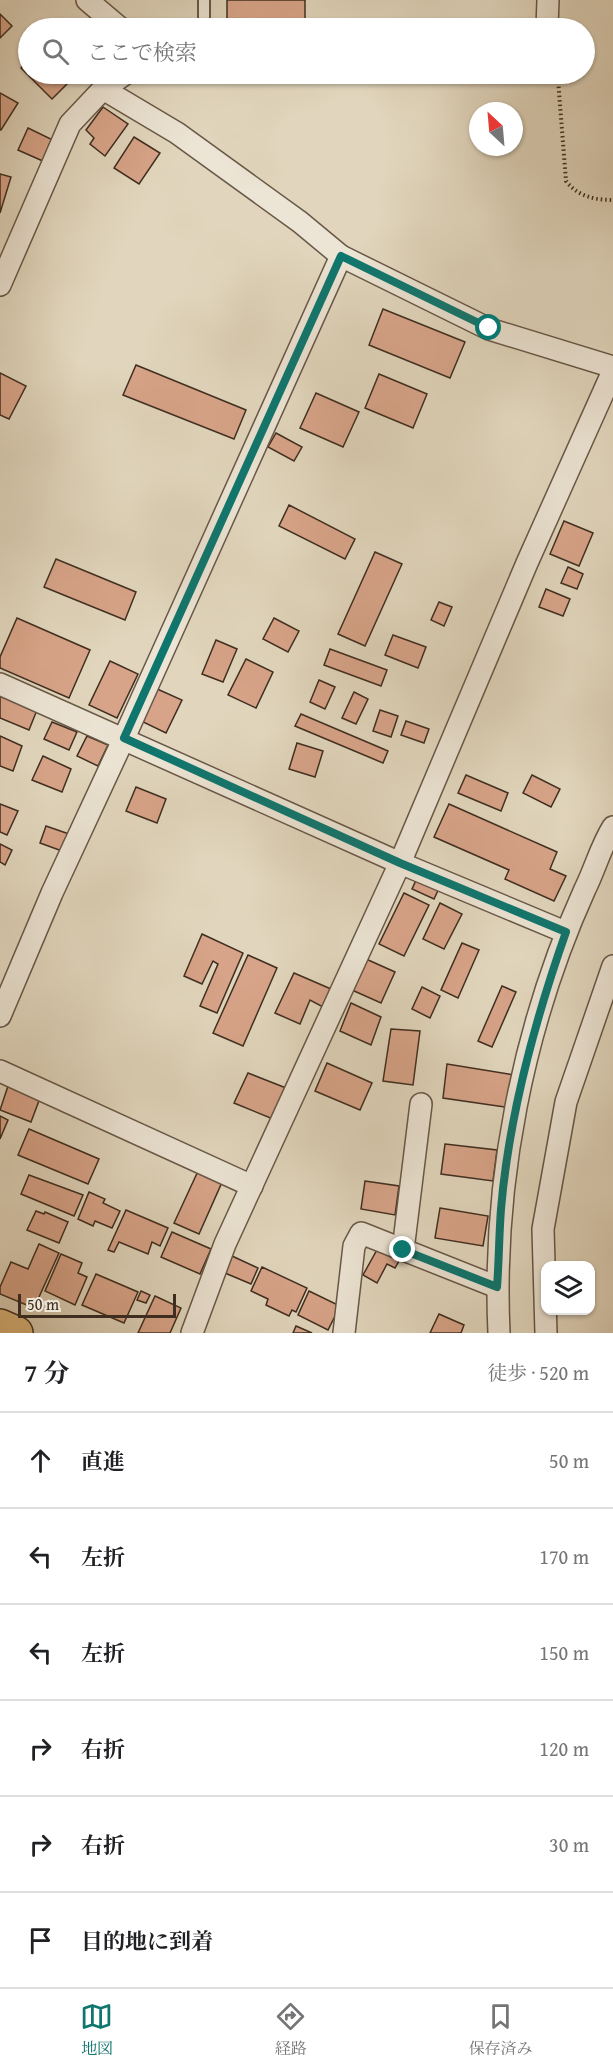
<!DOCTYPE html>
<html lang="ja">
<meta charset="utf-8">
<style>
body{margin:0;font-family:"Gentium Book Plus","Noto Serif JP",serif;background:#f2f2f2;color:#202124}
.controls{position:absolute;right:18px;bottom:18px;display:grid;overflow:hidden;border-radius:12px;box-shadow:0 2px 4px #0004}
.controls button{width:54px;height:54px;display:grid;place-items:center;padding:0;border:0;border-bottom:2px solid #e0e0e0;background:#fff;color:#202124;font:30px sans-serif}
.compass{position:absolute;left:469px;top:102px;width:54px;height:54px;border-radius:50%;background:#fff;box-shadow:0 2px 4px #0004;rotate:334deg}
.scale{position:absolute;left:18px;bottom:15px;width:158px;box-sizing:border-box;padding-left:6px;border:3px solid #3f2e20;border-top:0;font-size:16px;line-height:21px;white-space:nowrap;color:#3f2e20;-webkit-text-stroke:4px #ece4d4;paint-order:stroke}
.stop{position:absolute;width:18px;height:18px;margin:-14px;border:4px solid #0f766e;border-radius:50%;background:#fff}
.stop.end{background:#0f766e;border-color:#fff;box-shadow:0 2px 6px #0008}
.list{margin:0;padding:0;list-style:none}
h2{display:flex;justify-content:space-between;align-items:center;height:78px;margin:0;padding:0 24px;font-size:26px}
h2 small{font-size:20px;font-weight:400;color:#757577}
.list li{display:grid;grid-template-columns:39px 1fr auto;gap:18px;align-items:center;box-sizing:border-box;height:96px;padding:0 24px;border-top:2px solid #e0e0e0}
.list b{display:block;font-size:22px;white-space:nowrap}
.list em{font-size:20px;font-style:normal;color:#757577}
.icon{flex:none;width:33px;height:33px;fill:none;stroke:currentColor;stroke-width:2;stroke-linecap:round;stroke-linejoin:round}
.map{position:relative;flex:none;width:613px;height:1333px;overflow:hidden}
.search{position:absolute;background:#fff;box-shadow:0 2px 4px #0004;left:18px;right:18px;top:18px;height:66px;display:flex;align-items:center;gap:15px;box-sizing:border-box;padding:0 21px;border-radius:33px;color:#757577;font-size:22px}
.sheet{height:654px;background:#fff}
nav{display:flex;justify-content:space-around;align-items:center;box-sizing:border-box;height:84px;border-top:2px solid #e0e0e0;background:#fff;font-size:16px;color:#757577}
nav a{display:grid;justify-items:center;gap:3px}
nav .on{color:#0f766e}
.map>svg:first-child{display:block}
.building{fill:#d8a489;stroke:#3f2e20;stroke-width:1.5}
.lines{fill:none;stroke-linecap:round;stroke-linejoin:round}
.service-casing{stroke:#685847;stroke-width:14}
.minor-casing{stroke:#685847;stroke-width:24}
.primary-casing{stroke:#3f2e20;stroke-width:36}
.path{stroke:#3f2e20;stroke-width:4;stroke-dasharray:1.5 3;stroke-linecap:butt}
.service{stroke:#ece4d4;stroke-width:10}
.minor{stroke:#ece4d4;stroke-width:21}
.primary{stroke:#e0bb7e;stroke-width:33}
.route{stroke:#0f766e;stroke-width:8}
</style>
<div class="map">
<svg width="613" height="1333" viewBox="0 0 613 1333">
<rect width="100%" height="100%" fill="#e1d6bd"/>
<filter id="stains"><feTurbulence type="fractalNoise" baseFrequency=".00333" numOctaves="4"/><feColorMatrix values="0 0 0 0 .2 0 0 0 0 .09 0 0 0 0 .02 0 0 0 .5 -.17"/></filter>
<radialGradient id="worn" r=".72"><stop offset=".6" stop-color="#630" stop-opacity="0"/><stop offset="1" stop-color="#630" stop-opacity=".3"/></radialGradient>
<g class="building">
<rect x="227" y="0" width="78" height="28"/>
<polygon points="0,14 12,26 0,38"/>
<polygon points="28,60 28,74 65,74 71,80 52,99 21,68"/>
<polygon points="0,93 18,103 1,130 0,130"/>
<polygon points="103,107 128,124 105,156 90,144 94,138 86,130"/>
<polygon points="28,128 55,141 45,162 18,150"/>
<polygon points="134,137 160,153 139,184 114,168"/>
<polygon points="0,174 11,177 0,213"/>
<polygon points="383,309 465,342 450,378 369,345"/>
<polygon points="136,365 246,410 234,439 123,395"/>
<polygon points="0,373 26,386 9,419 0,415"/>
<polygon points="379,374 427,394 413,428 365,408"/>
<polygon points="316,393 359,412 343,447 300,428"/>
<polygon points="276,433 302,447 294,461 268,447"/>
<polygon points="289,505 355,539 345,559 279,526"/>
<polygon points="564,521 593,533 579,566 550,554"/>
<polygon points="375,552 402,564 365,646 338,634"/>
<polygon points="56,559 136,592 125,620 44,587"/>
<polygon points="568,567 583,574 577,589 561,583"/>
<polygon points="546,589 570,599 563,616 539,607"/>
<polygon points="439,602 452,607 444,626 431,620"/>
<polygon points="17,618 90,650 69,698 0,668 0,657"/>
<polygon points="274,618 299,631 288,652 263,639"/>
<polygon points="393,635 426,647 418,668 385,655"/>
<polygon points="216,640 237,649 223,682 202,674"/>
<polygon points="330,649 387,670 381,686 324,665"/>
<polygon points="246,659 273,672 256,708 228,695"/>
<polygon points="110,661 138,674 117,718 89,705"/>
<polygon points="319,680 335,687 325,709 310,702"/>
<polygon points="155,688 182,700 166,733 139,720"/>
<polygon points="354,692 368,699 356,724 342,718"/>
<polygon points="0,694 37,710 29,730 0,718"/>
<polygon points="380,710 398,716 391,737 373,731"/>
<polygon points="301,714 388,751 383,763 295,726"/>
<polygon points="406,721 429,729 424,743 401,735"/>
<polygon points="52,722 77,732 69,750 44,739"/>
<polygon points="0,736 22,746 13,771 0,766"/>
<polygon points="87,736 108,745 98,766 77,756"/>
<polygon points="297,743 323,751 315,777 289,769"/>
<polygon points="43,756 71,769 62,792 32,780"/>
<polygon points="466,775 508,793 501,811 458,793"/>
<polygon points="532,775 560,789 551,807 523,793"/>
<polygon points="136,787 166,799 157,823 126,811"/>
<polygon points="0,804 18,811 7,835 0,832"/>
<polygon points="449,804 557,852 550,869 566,876 554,901 505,879 509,870 434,837"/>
<polygon points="46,826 69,834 62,851 40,843"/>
<polygon points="0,844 12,850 5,865 0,862"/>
<polygon points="419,874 441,884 434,899 412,889"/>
<polygon points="404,893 429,905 404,956 379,944"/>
<polygon points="440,903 462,914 444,949 423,939"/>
<polygon points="202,934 243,953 217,1013 200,1006 218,964 213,961 202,984 184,976"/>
<polygon points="462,943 479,950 458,998 441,990"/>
<polygon points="248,955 277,968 243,1046 213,1033"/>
<polygon points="366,959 395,972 381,1003 352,990"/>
<polygon points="294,973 331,989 323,1007 310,1000 300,1024 275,1013"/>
<polygon points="502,986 516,992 492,1047 478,1041"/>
<polygon points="422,987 440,996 430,1018 412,1009"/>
<polygon points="351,1003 381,1017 371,1045 340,1031"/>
<polygon points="391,1029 420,1031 413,1085 383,1081"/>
<polygon points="327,1063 372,1083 360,1110 315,1091"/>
<polygon points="447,1064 514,1075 511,1108 443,1098"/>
<polygon points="248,1073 286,1088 273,1119 234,1103"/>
<polygon points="8,1086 40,1098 31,1122 0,1110"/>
<polygon points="0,1116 8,1120 0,1139"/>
<polygon points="29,1129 99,1159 88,1184 18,1155"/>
<polygon points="445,1144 497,1150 493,1181 441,1174"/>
<polygon points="199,1169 223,1180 199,1234 174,1223"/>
<polygon points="29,1175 83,1195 74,1216 21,1194"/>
<polygon points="365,1181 399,1186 395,1215 361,1209"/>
<polygon points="89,1192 105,1199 103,1203 120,1211 112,1228 95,1221 93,1226 78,1219"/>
<polygon points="440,1208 488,1216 483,1246 435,1238"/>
<polygon points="126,1210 168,1228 160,1246 152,1242 148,1254 119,1242 114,1252 108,1250"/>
<polygon points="36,1211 44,1214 45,1212 68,1222 59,1243 27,1230"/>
<polygon points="172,1232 211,1249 200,1274 161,1257"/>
<polygon points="39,1244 59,1253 34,1308 0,1294 0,1287 11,1262 28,1269"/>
<polygon points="378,1248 400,1259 395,1268 387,1264 377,1283 363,1275"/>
<polygon points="61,1254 82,1263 78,1273 87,1277 75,1305 45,1291"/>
<polygon points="232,1256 258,1268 251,1284 225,1273"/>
<polygon points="262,1267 307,1288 296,1312 292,1310 289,1316 266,1305 268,1299 251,1291"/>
<polygon points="96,1274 138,1292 124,1323 82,1305"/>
<polygon points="141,1291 150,1295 146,1303 137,1300"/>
<polygon points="309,1291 340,1306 328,1330 298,1315"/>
<polygon points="155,1296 181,1308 170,1333 138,1333"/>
<polygon points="439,1314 464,1325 461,1333 430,1333"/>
<polygon points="296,1326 312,1333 293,1333"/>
</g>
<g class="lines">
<g class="service-casing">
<polyline id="service" points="204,0 204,28"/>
</g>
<g class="minor-casing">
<g id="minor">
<polyline points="87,0 120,28"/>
<polyline points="547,28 548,0"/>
<polyline points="103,89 177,133 300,222 341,256 489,329 613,367"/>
<polyline points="0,285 70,124 103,89 125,74"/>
<polyline points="0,684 400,863 565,932"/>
<polyline points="0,1016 52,893 124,738 341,256"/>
<polyline points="0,1071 252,1186"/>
<polyline points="403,1250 421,1104"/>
<polyline points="192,1333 225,1244 400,863 527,563 613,371"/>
<polyline points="344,1333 354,1246 361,1233 497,1287"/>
<path d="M499 1333C492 1183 523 1026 585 889 595 869 601 846 613 827"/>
<polyline points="546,1333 543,1229 566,1102 613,966"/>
</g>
</g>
<g class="primary-casing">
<polyline id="primary" points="0,1326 16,1333"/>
</g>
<path class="path" d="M555 74 558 79 566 181C577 196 595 200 613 200"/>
<use href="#service" class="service"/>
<use href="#minor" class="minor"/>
<use href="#primary" class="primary"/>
</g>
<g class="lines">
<path class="route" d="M403 1250 497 1287C499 1261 499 1235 501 1209 509 1115 535 1020 566 932L400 863 124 738 341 256 489 328"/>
</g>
<rect width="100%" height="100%" filter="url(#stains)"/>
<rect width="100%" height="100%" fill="url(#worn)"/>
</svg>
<div class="controls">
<button><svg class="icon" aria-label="layers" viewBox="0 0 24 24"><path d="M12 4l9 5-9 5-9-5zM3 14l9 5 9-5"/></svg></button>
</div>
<svg class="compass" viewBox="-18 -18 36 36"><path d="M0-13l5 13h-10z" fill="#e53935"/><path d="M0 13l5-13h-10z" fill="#757577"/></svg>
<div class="scale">50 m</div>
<div class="stop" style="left:489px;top:328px"></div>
<div class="stop end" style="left:403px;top:1250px"></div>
<div class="search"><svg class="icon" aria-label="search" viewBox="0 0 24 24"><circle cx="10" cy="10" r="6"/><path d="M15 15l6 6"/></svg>ここで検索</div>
</div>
<section class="sheet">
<h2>7 分<small>徒歩 · 520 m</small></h2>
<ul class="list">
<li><svg class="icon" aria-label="ahead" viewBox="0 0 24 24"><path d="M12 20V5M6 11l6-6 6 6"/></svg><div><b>直進</b></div><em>50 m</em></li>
<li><svg class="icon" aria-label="left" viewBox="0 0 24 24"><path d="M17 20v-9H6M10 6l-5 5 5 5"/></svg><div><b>左折</b></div><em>170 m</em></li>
<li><svg class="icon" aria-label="left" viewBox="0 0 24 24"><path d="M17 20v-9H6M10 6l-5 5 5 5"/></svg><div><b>左折</b></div><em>150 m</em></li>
<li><svg class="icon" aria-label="right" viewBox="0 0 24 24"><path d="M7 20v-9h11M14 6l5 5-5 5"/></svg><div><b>右折</b></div><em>120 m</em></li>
<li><svg class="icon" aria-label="right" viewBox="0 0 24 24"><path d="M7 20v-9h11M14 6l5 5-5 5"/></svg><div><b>右折</b></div><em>30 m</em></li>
<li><svg class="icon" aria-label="arrive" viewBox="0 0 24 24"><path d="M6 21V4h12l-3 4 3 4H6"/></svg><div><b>目的地に到着</b></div></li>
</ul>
</section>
<nav>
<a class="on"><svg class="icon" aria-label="map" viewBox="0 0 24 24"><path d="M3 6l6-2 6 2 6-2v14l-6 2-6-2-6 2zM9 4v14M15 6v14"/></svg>地図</a>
<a><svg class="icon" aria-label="directions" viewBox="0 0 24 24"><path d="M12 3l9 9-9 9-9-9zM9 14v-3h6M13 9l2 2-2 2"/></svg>経路</a>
<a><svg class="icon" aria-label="saved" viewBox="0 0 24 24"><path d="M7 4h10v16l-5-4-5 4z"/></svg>保存済み</a>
</nav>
